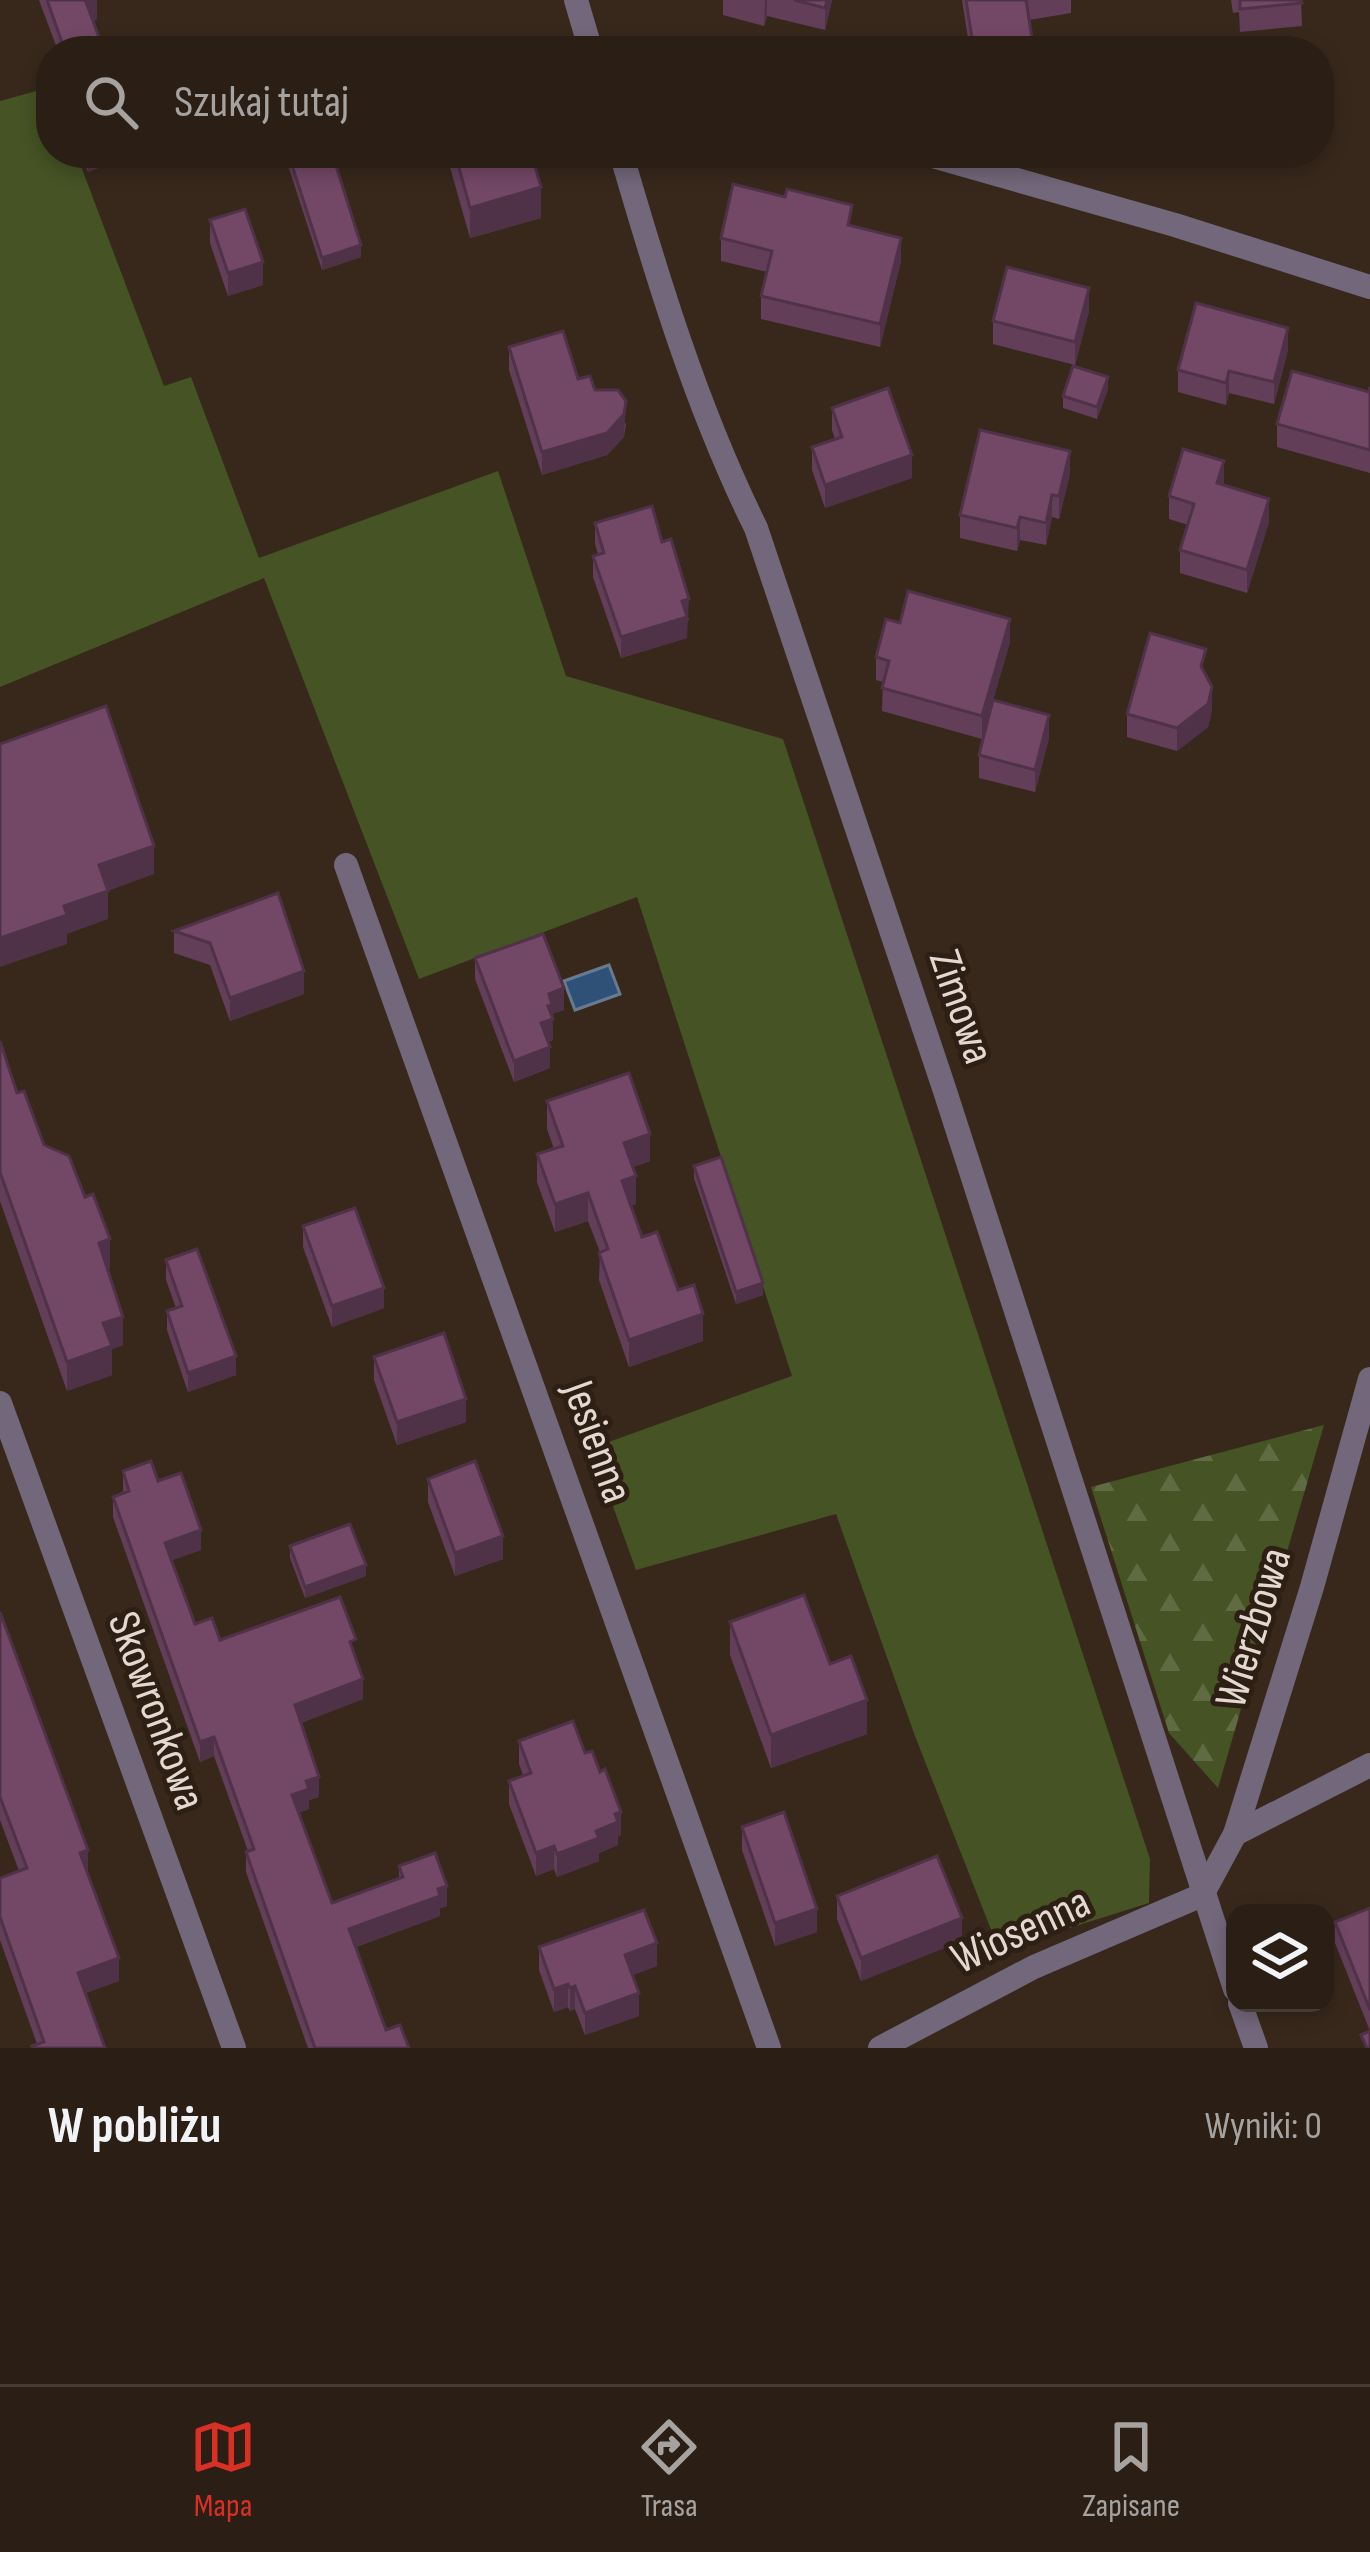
<!DOCTYPE html>
<html lang="pl">
<meta charset="utf-8">
<style>
body{margin:0;font-family:"Sofia Sans Condensed",sans-serif;background:#362b22;color:#f1f3f6}
.controls{position:absolute;right:36px;bottom:36px;display:grid;overflow:hidden;border-radius:24px;box-shadow:0 6px 18px #0003}
.controls button{width:108px;height:108px;display:grid;place-items:center;padding:0;border:0;border-bottom:3px solid #463c34;background:#2a1e15;color:#f1f3f6;font:60px sans-serif}
.list{margin:0;padding:0;list-style:none}
h2{display:flex;justify-content:space-between;align-items:center;height:156px;margin:0;padding:0 48px;font-size:51px}
h2 small{font-size:39px;font-weight:400;color:#a5a2a0}
.icon{flex:none;width:66px;height:66px;fill:none;stroke:currentColor;stroke-width:2;stroke-linecap:round;stroke-linejoin:round}
.map{position:relative;flex:none;width:1370px;height:2048px;overflow:hidden}
.search{position:absolute;background:#2a1e15;box-shadow:0 6px 18px #0003;left:36px;right:36px;top:36px;height:132px;display:flex;align-items:center;gap:30px;box-sizing:border-box;padding:0 42px;border-radius:48px;color:#a5a2a0;font-size:45px}
.sheet{height:336px;background:#2a1e15}
nav{display:flex;justify-content:space-around;align-items:center;box-sizing:border-box;height:168px;border-top:3px solid #463c34;background:#2a1e15;font-size:33px;color:#a5a2a0}
nav a{display:grid;justify-items:center;gap:6px}
nav .on{color:#d93025}
.map>svg:first-child{display:block}
.grass{fill:#455325}
.forest{fill:url(#forest-firs)}
.water{fill:#305177;stroke:#667a92;stroke-width:3}
.lines{fill:none;stroke-linecap:round;stroke-linejoin:round}
.minor{stroke:#73677b;stroke-width:24}
.wall{fill:#633e59}
.shaded-wall{fill:#503248}
.building{fill:#734867;stroke:#503248;stroke-width:3}
.labels{text-anchor:middle;dominant-baseline:central;stroke-width:10;stroke-linejoin:round;paint-order:stroke}
.street-label{font-size:45px;fill:#e3d9d1;stroke:#2d1f13}
</style>
<div class="map">
<svg width="1370" height="2048" viewBox="0 0 1370 2048">
<defs>
<pattern id="forest-firs" width="22" height="20" patternUnits="userSpaceOnUse" patternTransform="scale(3)"><rect width="22" height="20" fill="#455325"/><path d="M5 1l3.5 6h-7zM16 11l3.5 6h-7z" fill="#606b44"/></pattern>
</defs>
<rect width="100%" height="100%" fill="#38281c"/>
<polygon class="grass" points="51,87 51,153 76,153 164,386 191,377 259,558 498,471 566,676 783,739 1150,1859 1149,1903 999,1950 915,1736 836,1514 636,1570 592,1448 792,1376 637,897 419,979 264,578 0,687 0,101"/>
<polygon class="forest" points="1324,1425 1218,1788 1169,1733 1091,1487"/>
<polygon class="water" points="609,965 620,994 575,1010 564,981"/>
<g class="lines">
<g class="minor">
<polyline points="576,0 591,51"/>
<path d="M621 153C658 280 697 409 756 528L943 1085 1235 1989"/>
<polyline points="922,153 1175,225 1370,287"/>
<polyline points="346,865 769,2048"/>
<polyline points="0,1403 234,2048"/>
<polyline points="1235,1834 1370,1765"/>
<polyline points="1202,1895 1235,1834 1312,1587 1370,1379"/>
<polyline points="1240,2003 1256,2048"/>
<polyline points="880,2048 1034,1967 1202,1895"/>
</g>
</g>
<g class="wall">
<polygon points="39,0 97,0 97,19 93,21 104,51 58,51"/>
<polygon points="723,0 832,0 825,30 767,16 764,26 723,15"/>
<polygon points="962,0 1071,0 1071,13 1029,20 1034,51 970,51"/>
<polygon points="1231,0 1301,0 1302,26 1240,32 1239,12 1233,13"/>
<polygon points="80,153 135,153 88,172"/>
<polygon points="284,153 332,153 361,257 322,270"/>
<polygon points="446,153 531,153 541,218 470,238"/>
<polygon points="210,220 263,285 228,296 210,243"/>
<polygon points="852,226 901,261 880,347 761,319 761,296 767,272 721,261 721,238"/>
<polygon points="1089,311 1075,365 993,344 993,321"/>
<polygon points="509,347 578,379 595,390 626,424 624,437 607,455 542,475 509,370"/>
<polygon points="1288,350 1274,404 1229,393 1226,405 1178,392 1178,370"/>
<polygon points="1370,387 1370,473 1277,447 1277,424 1369,392"/>
<polygon points="1108,389 1097,419 1063,408 1063,396"/>
<polygon points="832,408 912,478 825,508 812,470 812,447 835,439 832,430"/>
<polygon points="1070,474 1059,519 1052,517 1046,545 1020,540 1017,551 960,538 960,515"/>
<polygon points="1223,485 1269,522 1247,593 1180,573 1180,550 1188,525 1169,519 1169,496"/>
<polygon points="595,523 662,542 689,620 687,621 687,638 621,658 593,577 593,556 598,554 595,544"/>
<polygon points="900,623 1010,642 993,700 1049,738 1035,792 979,778 979,755 982,739 882,711 883,682 876,680 876,657"/>
<polygon points="1205,674 1212,710 1208,727 1177,751 1127,737 1127,714"/>
<polygon points="278,893 304,994 230,1021 210,965 174,953 174,931"/>
<polygon points="475,958 564,1010 552,1014 553,1040 548,1042 550,1068 514,1082 475,979"/>
<polygon points="0,1041 17,1093 110,1268 107,1269 123,1345 112,1349 112,1375 67,1391 0,1201"/>
<polygon points="547,1101 650,1161 633,1167 636,1204 631,1206 642,1237 678,1290 703,1341 629,1367 599,1280 600,1252 588,1221 555,1232 537,1182 537,1154 554,1149 547,1129"/>
<polygon points="694,1166 763,1295 736,1304 694,1178"/>
<polygon points="303,1226 384,1308 332,1327 303,1247"/>
<polygon points="166,1260 236,1375 188,1392 167,1330 167,1311 176,1308 166,1280"/>
<polygon points="374,1357 466,1422 397,1445 374,1380"/>
<polygon points="123,1471 158,1481 201,1550 171,1560 195,1624 220,1640 356,1659 363,1699 301,1723 319,1797 309,1800 309,1809 298,1813 332,1903 399,1878 399,1866 447,1906 440,1908 440,1916 356,1947 386,2030 409,2048 308,2048 246,1872 246,1852 248,1851 214,1756 200,1762 113,1517 113,1497 123,1493"/>
<polygon points="428,1479 503,1559 455,1576 428,1502"/>
<polygon points="290,1546 366,1576 305,1598 290,1558"/>
<polygon points="0,1612 88,1873 119,1981 85,1993 105,2048 37,2044 0,1940 0,1878 19,1871 0,1820"/>
<polygon points="730,1622 830,1664 867,1734 771,1768 730,1655"/>
<polygon points="519,1741 585,1753 621,1835 618,1836 618,1845 599,1853 599,1861 557,1877 554,1869 536,1876 509,1804 509,1781 523,1775 519,1764"/>
<polygon points="742,1827 817,1932 775,1946 742,1850"/>
<polygon points="837,1896 962,1941 861,1981 837,1919"/>
<polygon points="1370,1908 1370,2031 1335,1943 1335,1922"/>
<polygon points="539,1947 657,1966 632,1975 639,2016 585,2035 575,2009 570,2011 568,2007 554,2012 539,1970"/>
</g>
<g class="shaded-wall">
<polygon points="92,0 97,0 97,19 86,24 86,2"/>
<polygon points="765,0 767,0 767,16 764,26"/>
<polygon points="827,0 832,0 825,30 825,8"/>
<polygon points="88,153 135,153 88,172"/>
<polygon points="541,187 541,218 470,238 470,208"/>
<polygon points="901,238 901,261 880,347 880,324"/>
<polygon points="361,245 361,257 322,270 322,258"/>
<polygon points="263,262 263,285 228,296 228,273"/>
<polygon points="1089,288 1089,311 1075,365 1075,342"/>
<polygon points="1288,328 1288,350 1274,404 1274,382"/>
<polygon points="1229,371 1229,393 1226,405 1226,383"/>
<polygon points="1108,377 1108,389 1097,419 1097,407"/>
<polygon points="626,401 624,437 607,455 542,475 542,452"/>
<polygon points="1070,451 1070,474 1059,519 1059,496"/>
<polygon points="912,455 912,478 825,508 825,485"/>
<polygon points="1224,461 1224,484 1217,483"/>
<polygon points="1052,495 1052,517 1046,545 1046,523"/>
<polygon points="1269,499 1269,522 1247,593 1247,570"/>
<polygon points="1020,517 1020,540 1017,551 1017,528"/>
<polygon points="689,599 687,638 621,658 621,637 682,601"/>
<polygon points="1010,619 1010,642 982,739 982,716"/>
<polygon points="1212,687 1212,710 1208,727 1177,751 1177,728"/>
<polygon points="1049,715 1049,738 1035,792 1035,770"/>
<polygon points="154,846 154,874 108,891 108,919 67,934 67,944 0,967 0,938 99,865"/>
<polygon points="304,971 304,994 230,1021 230,998"/>
<polygon points="564,988 564,1010 552,1014 553,1040 541,1045 541,1023 549,994"/>
<polygon points="550,1047 550,1068 514,1082 514,1061"/>
<polygon points="650,1134 650,1161 624,1170 624,1143"/>
<polygon points="636,1176 636,1204 622,1209 622,1181"/>
<polygon points="588,1193 588,1221 555,1232 555,1204"/>
<polygon points="110,1239 110,1268 99,1272 99,1243"/>
<polygon points="763,1283 763,1295 736,1304 736,1292"/>
<polygon points="384,1288 384,1308 332,1327 332,1306"/>
<polygon points="703,1314 703,1341 629,1367 629,1340"/>
<polygon points="123,1317 123,1345 112,1349 112,1375 67,1391 67,1362 103,1323"/>
<polygon points="236,1356 236,1375 188,1392 188,1373"/>
<polygon points="466,1399 466,1422 397,1445 397,1422"/>
<polygon points="201,1530 201,1550 165,1563 165,1543"/>
<polygon points="503,1536 503,1559 455,1576 455,1553"/>
<polygon points="366,1565 366,1576 305,1598 305,1587"/>
<polygon points="363,1679 363,1699 295,1725 295,1705"/>
<polygon points="867,1700 867,1734 771,1768 771,1735"/>
<polygon points="214,1737 214,1756 200,1762 200,1742"/>
<polygon points="319,1777 319,1797 309,1800 309,1809 292,1815 292,1795 306,1781"/>
<polygon points="621,1812 621,1835 618,1836 618,1845 599,1853 599,1861 557,1877 557,1854 596,1831 615,1814"/>
<polygon points="554,1846 554,1869 536,1876 536,1853"/>
<polygon points="88,1850 88,1873 80,1853"/>
<polygon points="447,1886 447,1906 440,1908 440,1916 349,1949 349,1929"/>
<polygon points="817,1909 817,1932 775,1946 775,1923"/>
<polygon points="962,1918 962,1941 861,1981 861,1958"/>
<polygon points="657,1943 657,1966 625,1978 625,1955"/>
<polygon points="119,1958 119,1981 78,1996 78,1973"/>
<polygon points="568,1984 568,2007 554,2012 554,1989"/>
<polygon points="575,1986 575,2009 570,2011 570,1988"/>
<polygon points="639,1993 639,2016 585,2035 585,2013"/>
</g>
<g class="building">
<polygon points="47,0 92,0 86,2 104,51 65,51"/>
<polygon points="794,0 827,0 825,8"/>
<polygon points="966,0 1026,0 1034,51 974,51"/>
<polygon points="1240,0 1301,0 1302,3 1240,9"/>
<polygon points="424,45 502,51 426,51"/>
<polygon points="288,153 332,153 361,245 322,258"/>
<polygon points="455,153 531,153 541,187 470,208"/>
<polygon points="733,184 785,197 787,189 852,205 848,225 901,238 880,324 761,296 772,251 721,238"/>
<polygon points="245,209 263,262 228,273 210,220"/>
<polygon points="1007,267 1089,288 1075,342 993,321"/>
<polygon points="1196,303 1288,328 1274,382 1229,371 1226,383 1178,370"/>
<polygon points="563,331 578,379 590,376 595,390 618,390 626,401 624,414 607,433 542,452 509,347"/>
<polygon points="1073,366 1108,377 1097,407 1063,396"/>
<polygon points="1292,371 1369,392 1370,387 1370,450 1277,424"/>
<polygon points="888,388 912,455 825,485 812,447 842,437 832,408"/>
<polygon points="980,430 1070,451 1059,496 1052,495 1046,523 1020,517 1017,528 960,515"/>
<polygon points="1183,449 1224,461 1217,483 1269,499 1247,570 1180,550 1194,504 1169,496"/>
<polygon points="652,506 662,542 671,539 689,599 682,601 687,617 621,637 593,556 604,553 595,523"/>
<polygon points="908,591 1010,619 982,716 882,688 889,661 876,657 886,619 900,623"/>
<polygon points="1150,633 1206,649 1201,666 1212,687 1208,704 1177,728 1127,714"/>
<polygon points="993,700 1049,715 1035,770 979,755"/>
<polygon points="106,706 154,846 99,865 108,891 64,906 67,915 0,938 0,744"/>
<polygon points="278,893 304,971 230,998 210,943 174,931"/>
<polygon points="543,934 564,988 549,994 552,1005 548,1006 553,1019 541,1023 550,1047 514,1061 475,958"/>
<polygon points="0,1041 17,1093 24,1091 44,1145 69,1156 85,1197 93,1194 110,1239 99,1243 123,1317 103,1323 112,1346 67,1362 0,1172"/>
<polygon points="629,1073 650,1134 624,1143 636,1176 622,1181 642,1237 657,1232 678,1290 694,1285 703,1314 629,1340 599,1253 608,1249 588,1193 555,1204 537,1154 563,1146 547,1101"/>
<polygon points="721,1157 763,1283 736,1292 694,1166"/>
<polygon points="355,1208 384,1288 332,1306 303,1226"/>
<polygon points="197,1249 236,1356 188,1373 167,1311 182,1306 166,1260"/>
<polygon points="444,1333 466,1399 397,1422 374,1357"/>
<polygon points="151,1461 158,1481 181,1473 201,1530 165,1543 195,1624 212,1618 220,1640 340,1597 356,1639 350,1642 363,1679 295,1705 319,1777 306,1781 309,1789 292,1795 332,1903 403,1877 399,1866 435,1853 447,1886 438,1889 440,1896 349,1929 386,2030 400,2025 409,2048 315,2048 246,1852 254,1849 214,1737 200,1742 113,1497 129,1491 123,1471"/>
<polygon points="475,1461 503,1536 455,1553 428,1479"/>
<polygon points="350,1524 366,1565 305,1587 290,1546"/>
<polygon points="804,1595 830,1664 851,1656 867,1700 771,1735 730,1622"/>
<polygon points="0,1612 88,1850 80,1853 119,1958 78,1973 105,2048 33,2048 32,2046 44,2042 0,1917 0,1878 27,1868 0,1797"/>
<polygon points="573,1721 585,1753 592,1751 600,1772 605,1769 621,1812 615,1814 618,1822 596,1831 599,1838 557,1854 554,1846 536,1853 509,1781 531,1773 519,1741"/>
<polygon points="784,1812 817,1909 775,1923 742,1827"/>
<polygon points="937,1856 962,1918 861,1958 837,1896"/>
<polygon points="1370,1908 1370,2010 1335,1922"/>
<polygon points="644,1910 657,1943 625,1955 639,1993 585,2013 575,1986 570,1988 568,1984 554,1989 539,1947"/>
<polygon points="1370,2031 1370,2048 1367,2048 1361,2035"/>
</g>
<g class="labels">
<g class="street-label">
<text transform="translate(961 1007) rotate(71)">Zimowa</text>
<text transform="translate(597 1442) rotate(70)">Jesienna</text>
<text transform="translate(1254 1628) rotate(-73)">Wierzbowa</text>
<text transform="translate(156 1711) rotate(70)">Skowronkowa</text>
<text transform="translate(1021 1931) rotate(-25)">Wiosenna</text>
</g>
</g>
</svg>
<div class="controls">
<button><svg class="icon" aria-label="layers" viewBox="0 0 24 24"><path d="M12 4l9 5-9 5-9-5zM3 14l9 5 9-5"/></svg></button>
</div>
<div class="search"><svg class="icon" aria-label="search" viewBox="0 0 24 24"><circle cx="10" cy="10" r="6"/><path d="M15 15l6 6"/></svg>Szukaj tutaj</div>
</div>
<section class="sheet">
<h2>W pobliżu<small>Wyniki: 0</small></h2>
<ul class="list">
</ul>
</section>
<nav>
<a class="on"><svg class="icon" aria-label="map" viewBox="0 0 24 24"><path d="M3 6l6-2 6 2 6-2v14l-6 2-6-2-6 2zM9 4v14M15 6v14"/></svg>Mapa</a>
<a><svg class="icon" aria-label="directions" viewBox="0 0 24 24"><path d="M12 3l9 9-9 9-9-9zM9 14v-3h6M13 9l2 2-2 2"/></svg>Trasa</a>
<a><svg class="icon" aria-label="saved" viewBox="0 0 24 24"><path d="M7 4h10v16l-5-4-5 4z"/></svg>Zapisane</a>
</nav>
